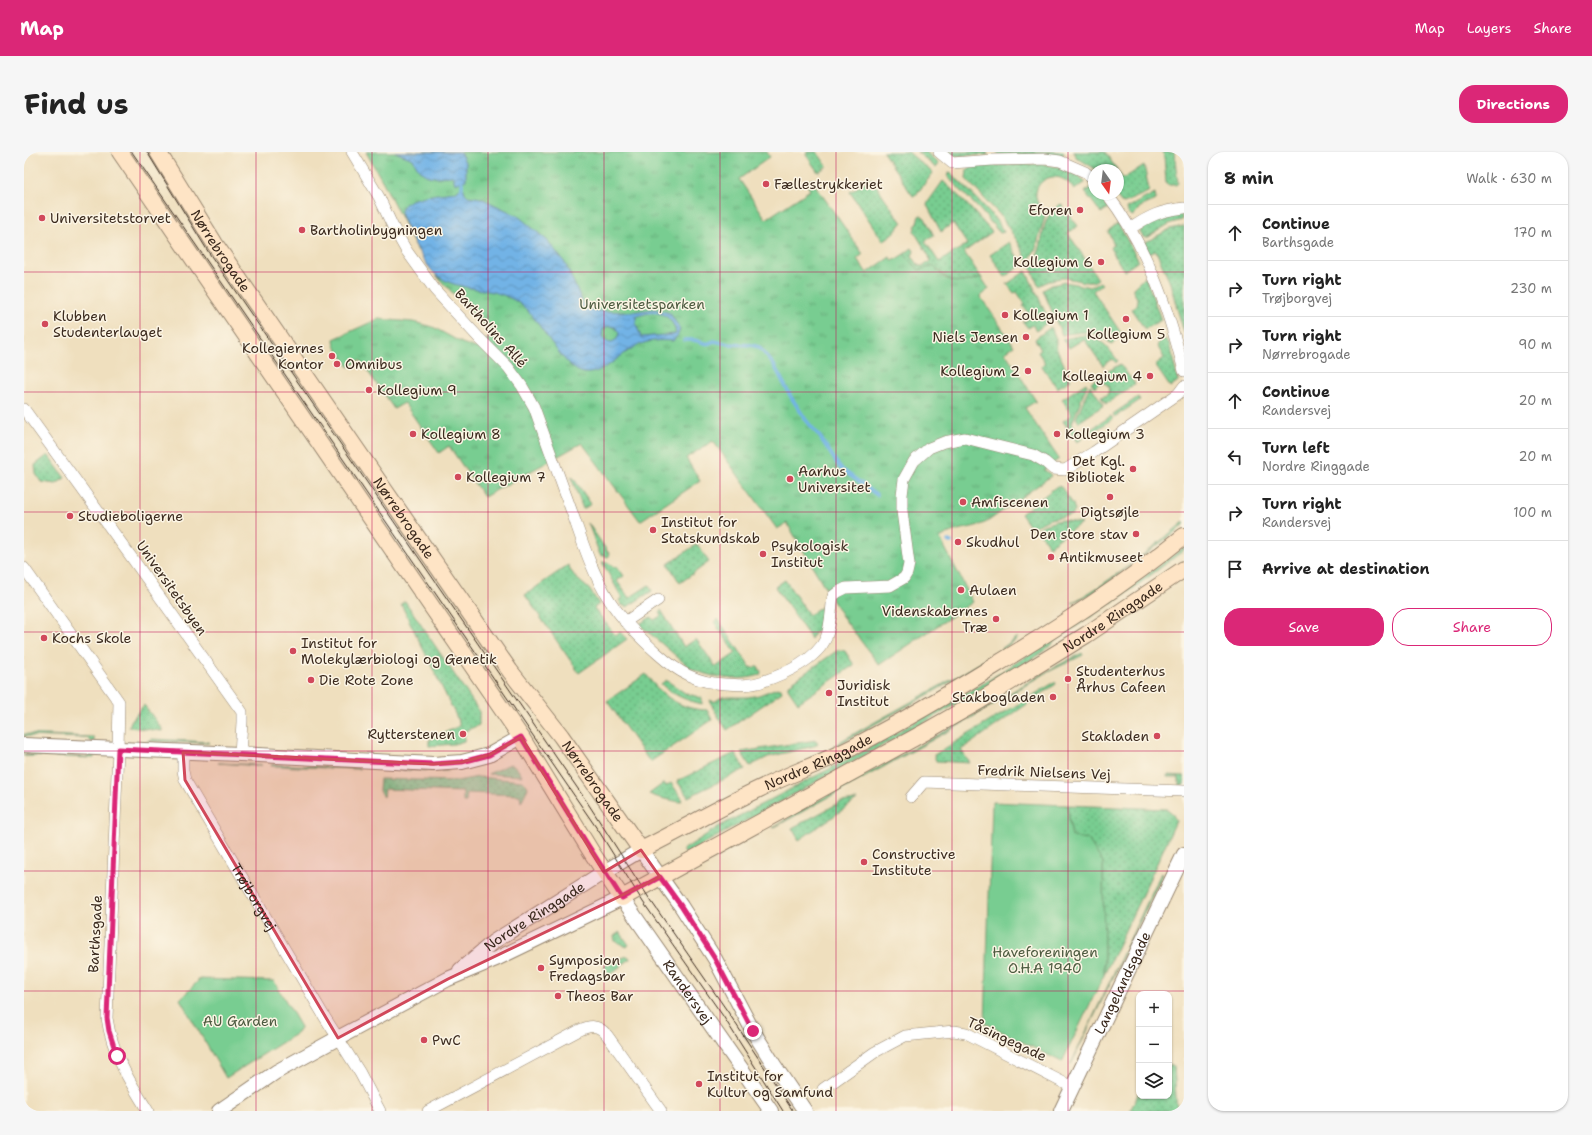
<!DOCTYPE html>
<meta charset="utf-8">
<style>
body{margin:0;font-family:"Shantell Sans",sans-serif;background:#f6f6f6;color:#222}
.controls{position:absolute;right:12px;bottom:12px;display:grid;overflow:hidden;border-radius:8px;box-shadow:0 1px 3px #0004}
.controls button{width:36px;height:36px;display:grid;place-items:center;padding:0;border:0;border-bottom:1px solid #e0e0e0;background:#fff;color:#222;font:20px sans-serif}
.compass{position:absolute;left:1064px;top:12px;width:36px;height:36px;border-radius:50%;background:#fff;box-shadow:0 1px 3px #0004;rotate:166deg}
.stop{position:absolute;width:12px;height:12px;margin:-9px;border:3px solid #db2777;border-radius:50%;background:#fff}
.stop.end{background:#db2777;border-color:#fff;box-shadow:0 1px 4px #0008}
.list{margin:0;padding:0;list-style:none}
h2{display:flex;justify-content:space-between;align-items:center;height:52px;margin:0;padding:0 16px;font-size:17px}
h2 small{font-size:13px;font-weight:400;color:#767676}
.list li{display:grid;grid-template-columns:26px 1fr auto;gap:12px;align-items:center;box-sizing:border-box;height:56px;padding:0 16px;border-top:1px solid #e0e0e0}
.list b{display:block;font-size:15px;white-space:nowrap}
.list p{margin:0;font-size:13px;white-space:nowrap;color:#767676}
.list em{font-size:13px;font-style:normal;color:#767676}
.actions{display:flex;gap:8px;padding:12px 16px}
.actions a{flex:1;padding:9px 0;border:1px solid #db2777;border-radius:16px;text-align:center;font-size:14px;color:#db2777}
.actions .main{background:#db2777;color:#fff}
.icon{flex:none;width:22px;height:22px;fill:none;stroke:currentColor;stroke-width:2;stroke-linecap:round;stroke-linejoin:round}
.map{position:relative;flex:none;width:1160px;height:959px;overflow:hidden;border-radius:16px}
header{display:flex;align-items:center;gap:24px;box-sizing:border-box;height:56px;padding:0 20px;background:#db2777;color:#fff}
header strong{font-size:19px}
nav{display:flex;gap:22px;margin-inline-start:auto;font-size:14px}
.intro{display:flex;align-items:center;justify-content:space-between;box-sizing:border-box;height:96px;padding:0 24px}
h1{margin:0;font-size:28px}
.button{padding:10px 18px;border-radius:16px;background:#db2777;color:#fff;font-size:14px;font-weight:700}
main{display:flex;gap:24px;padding:0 24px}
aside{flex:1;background:#fff;border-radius:16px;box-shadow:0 1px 3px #0004}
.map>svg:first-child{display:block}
.grass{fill:url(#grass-dots);stroke:#5a7c58}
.park{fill:url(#park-tufts);stroke:#5a7c58}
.garden{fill:#78cd91;stroke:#5a7c58}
.water{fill:url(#water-waves);stroke:#566e82;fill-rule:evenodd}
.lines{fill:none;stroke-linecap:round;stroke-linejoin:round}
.stream{stroke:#72b3e6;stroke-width:3.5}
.minor-casing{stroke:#95846e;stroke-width:12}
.tertiary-casing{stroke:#95846e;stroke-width:16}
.secondary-casing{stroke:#95846e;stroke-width:18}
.minor{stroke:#fff;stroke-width:11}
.tertiary{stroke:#fff;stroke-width:14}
.secondary{stroke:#fee4c5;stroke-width:16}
.tram{stroke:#3b2a1e;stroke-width:1}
.route{stroke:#db2777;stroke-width:5}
.marked{fill:#d1495b;fill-opacity:0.2;stroke:#d1495b;stroke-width:3;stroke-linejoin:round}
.grid{fill:none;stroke:#c2185b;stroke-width:1;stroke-opacity:0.55}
.poi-dot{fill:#d1495b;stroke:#fcf5e5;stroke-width:1.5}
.labels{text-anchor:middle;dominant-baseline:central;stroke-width:3;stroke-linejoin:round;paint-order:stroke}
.poi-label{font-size:14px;fill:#3b2a1e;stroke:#fcf5e5;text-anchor:start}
.street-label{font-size:14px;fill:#3b2a1e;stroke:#fcf5e5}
.park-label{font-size:14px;fill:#4d5b40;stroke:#fcf5e5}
</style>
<header>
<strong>Map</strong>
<nav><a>Map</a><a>Layers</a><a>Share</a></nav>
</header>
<div class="intro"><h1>Find us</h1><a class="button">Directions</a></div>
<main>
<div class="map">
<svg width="1160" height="959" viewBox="0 0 1160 959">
<defs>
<pattern id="grass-dots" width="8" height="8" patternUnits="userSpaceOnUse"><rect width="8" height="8" fill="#78cd91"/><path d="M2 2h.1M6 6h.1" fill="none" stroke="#64a776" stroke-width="1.8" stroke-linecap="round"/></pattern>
<pattern id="park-tufts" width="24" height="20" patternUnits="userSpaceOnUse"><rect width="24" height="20" fill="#78cd91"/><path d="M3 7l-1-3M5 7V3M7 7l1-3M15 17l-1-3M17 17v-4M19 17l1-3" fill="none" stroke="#64a776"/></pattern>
<pattern id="water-waves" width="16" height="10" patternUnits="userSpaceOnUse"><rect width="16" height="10" fill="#72b3e6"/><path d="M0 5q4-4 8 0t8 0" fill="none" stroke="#5f92ba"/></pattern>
</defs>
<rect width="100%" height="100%" fill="#fcf5e5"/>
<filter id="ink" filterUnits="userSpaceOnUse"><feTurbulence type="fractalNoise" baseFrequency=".025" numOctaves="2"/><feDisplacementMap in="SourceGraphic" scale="8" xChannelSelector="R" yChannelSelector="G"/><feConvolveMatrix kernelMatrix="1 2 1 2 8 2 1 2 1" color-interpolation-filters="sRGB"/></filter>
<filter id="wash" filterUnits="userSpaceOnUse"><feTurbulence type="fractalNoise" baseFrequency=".012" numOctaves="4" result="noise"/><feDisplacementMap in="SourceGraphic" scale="16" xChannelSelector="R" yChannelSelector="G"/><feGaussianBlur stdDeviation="0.9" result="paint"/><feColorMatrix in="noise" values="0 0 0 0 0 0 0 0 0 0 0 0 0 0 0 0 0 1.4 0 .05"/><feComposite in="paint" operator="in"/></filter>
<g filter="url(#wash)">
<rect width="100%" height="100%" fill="#efdfbe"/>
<g class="grass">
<polygon points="783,0 793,0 803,14 794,20 782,3"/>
<polygon points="859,0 884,0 909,21 891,44 889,44 886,40"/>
<polygon points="893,0 902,0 915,12 912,16"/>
<polygon points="919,0 963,0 964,3 931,4"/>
<polygon points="972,0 1040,0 1038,4 975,3"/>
<polygon points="1049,0 1081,0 1093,18 1073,18 1052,5"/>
<polygon points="1139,0 1150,0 1154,31 1152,33 1143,33 1142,30 1140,4"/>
<path d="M1019 12C1036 15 1049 19 1062 30L1050 38C1031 7 994 38 1022 61L1012 96 1004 110 994 90 976 63 942 27 943 18 949 14Z"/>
<polygon points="1120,13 1125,38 1124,40 1100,51 1097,50 1091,42 1094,42 1094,20 1099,27"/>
<path d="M925 21H927C945 39 967 58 980 80L976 81 956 58 923 24Z"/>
<polygon points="847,26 878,71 870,81 859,89 826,40"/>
<path d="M919 29 940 49 968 80 940 100 957 125C939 133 926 133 914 117L895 118 880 102 888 96 890 99 888 104 895 114H900L906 109 905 104 890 79 895 64 897 63 901 66 910 84 901 89 915 110 943 92 929 71 917 80 903 53 904 50Z"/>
<polygon points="1068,34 1070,36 1070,42 1074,42 1084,56 1077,61 1061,40"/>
<polygon points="1131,41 1132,48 1130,49 1116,55 1110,63 1108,64 1104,60 1103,56"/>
<path d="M1037 52 1054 74 1044 81 1074 127C1065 135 1048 125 1037 126 1028 127 1022 130 1015 134L1006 114C1025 94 1011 67 1037 52Z"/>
<path d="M1157 59 1158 68 1145 72 1122 86 1119 85 1116 80C1124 66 1143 62 1157 59Z"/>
<polygon points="1093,72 1095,73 1114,108 1113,110 1100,119 1086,96 1090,93 1089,90 1084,80 1085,78"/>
<polygon points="1160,74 1160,181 1146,131 1132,99 1125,102 1120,91 1146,77"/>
<polygon points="985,90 998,113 981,125 966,103"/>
<polygon points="1002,119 1014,144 1025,169 1012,179 1009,173 1004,176 999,170 1007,165 999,154 1001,152 993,140 990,141 983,132"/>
<polygon points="1120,126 1122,126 1137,168 1121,177 1107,157 1113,153 1114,148 1109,139 1109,136"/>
<path d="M1041 130 1066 135 1076 130 1078 132 1069 139 1099 184 1087 192C1071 176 1057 180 1038 183L1019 138 1028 133Z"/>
<polygon points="1027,175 1032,187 1032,195 1047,228 1033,236 1018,214 1021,211 1014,200 1017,198 1011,187"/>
<path d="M1060 183C1079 187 1083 194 1094 209L1092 211 1089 207 1079 214 1060 187 1045 196 1038 187Z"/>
<polygon points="1141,187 1145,191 1154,229 1146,235 1131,213 1140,206 1133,193 1138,188"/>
<path d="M1096 212 1111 232 1082 252 1077 245 1081 244 1084 242 1085 235C1081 229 1074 229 1071 236L1067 230Z"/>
<polygon points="1062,231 1063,233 1048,271 1058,287 1053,290 1039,269 1048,263 1038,247"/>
<polygon points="1066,233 1080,253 1055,270 1052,266"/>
<polygon points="1114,245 1116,248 1091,265 1089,262"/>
<polygon points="1087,264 1089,267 1063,284 1061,281"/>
<polygon points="24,303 41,326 32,332 17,330 12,322 11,313"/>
<polygon points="548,324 567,352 559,357 547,325"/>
<polygon points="1033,334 1037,335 1049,352 1051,359 1048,363 1026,367 1007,376 997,362"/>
<polygon points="1036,368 1057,371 1025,394 1013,378 1019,373"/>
<polygon points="1160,370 1160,373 1078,435 1067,442 1048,451 1076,434 1110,410"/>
<polygon points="564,371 586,403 584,405 576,403"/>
<polygon points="673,392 685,410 656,431 644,412"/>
<polygon points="1160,395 1160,398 1111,435 1032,488 1020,499 991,518 905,568 663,701 662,702 659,698 694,675 836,601 965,528 1082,453"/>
<polygon points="578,410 585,411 591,416 593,414 600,424 593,429 605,446 625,433 628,439 603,455 598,453 595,448 598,446"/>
<polygon points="544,413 551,425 565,437 575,452 570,456 592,484 596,480 603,487 555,521 501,443"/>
<polygon points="761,428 785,463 800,454 802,457 799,477 790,481 787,487 751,435"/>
<polygon points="381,449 455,559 455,573 441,579 440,589 430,592 405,594 405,588 435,574 435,570 377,452"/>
<path d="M637 458 660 495 672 487 692 515 712 501 690 470 694 467 727 516 734 514 737 520 736 523C714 530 684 526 665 515L617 474V471L627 465 630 468 637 464 635 460Z"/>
<polygon points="993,485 993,487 966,507 914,537 810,595 810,594 817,589 939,521 968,504"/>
<polygon points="814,498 821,499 830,513 774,551 764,536 764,533"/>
<polygon points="1058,501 1059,503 1022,521 937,572 749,676 773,660 936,571 1021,520"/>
<path d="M622 522C636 543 657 558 683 558L688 568 626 610 583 549Z"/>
<path d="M642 528 661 541 678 546V552C663 549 649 543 637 532Z"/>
<polygon points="1031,530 1032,532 937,598 946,611 912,609 910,603"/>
<polygon points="753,536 757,537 758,540 703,578 689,556 686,548 690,550 698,545 724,545 735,543"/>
<polygon points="120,553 138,577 138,579 105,575 107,569"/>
<polygon points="0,582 68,585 70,585 70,590 67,590 63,586 0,584"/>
<polygon points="127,587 184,590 185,591 123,589"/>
<polygon points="792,588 794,591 790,594 744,605 726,614 717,600"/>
<polygon points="711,601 721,617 664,645 653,629"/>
<polygon points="0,602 63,605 66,602 70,602 70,606 0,604"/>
<polygon points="194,611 195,611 238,613 237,614"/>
<polygon points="248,612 335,616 335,617 247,614"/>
<polygon points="486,612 492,615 498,624 464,622"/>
<polygon points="361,617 424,618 424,619 358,618"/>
<polygon points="1143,623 1160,624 1160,633 1155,633 1155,625 1143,625"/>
<polygon points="454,625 499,629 503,633 504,636 497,650 496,643 443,641 442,650 439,650 439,640 361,637 360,645 355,639 356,627 433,629"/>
<polygon points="640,631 642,634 647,631 659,648 656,650 636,646 625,642"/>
<polygon points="833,648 775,688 768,676 817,650"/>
<polygon points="1043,653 1143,657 1148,661 1152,669 1135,707 1080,823 1079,711 1048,685"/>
<polygon points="1137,721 1139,723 1135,730 1047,912"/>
<polygon points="596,780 605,793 603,795 591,789 590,784"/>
<polygon points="603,804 605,805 606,807 585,823 580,817 581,813"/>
<polygon points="1145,912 1150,914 1153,959 1106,959 1115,940 1115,944 1145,944"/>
</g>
<path class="park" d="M342 0H743L746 5 715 27 742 67 786 38 781 30 787 27 839 102 833 107 843 121 866 105 869 109 880 102 895 118 909 114C914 117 916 122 920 125 931 133 946 130 957 125L965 137 956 144 990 194 981 200 1012 249 1001 256 1035 307 1020 318 1025 321 1027 324 963 370C946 378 932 375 916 386L949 450 855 513 818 464 763 371 753 377 689 289 662 306 676 329 616 369 558 291 460 345 425 294 415 301 380 251 370 257 336 208 325 215 311 194 310 187 354 167 389 170 409 175 438 191 452 196 469 182 416 128 392 96 360 32Z"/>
<g class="garden">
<polygon points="968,650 1043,653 1048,685 1064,687 1079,711 1080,823 1038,910 961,871"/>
<polygon points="174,827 250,829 277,875 273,881 202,926 156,847 174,829"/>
</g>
<g class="water">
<path d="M371 0H436L442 12V28L431 32 429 24C408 25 399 29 389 7Z"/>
<path d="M436 36 440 37 441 41 444 44 457 46 494 64 524 89 541 111 560 153 568 158 576 159 608 160 630 157 646 161 656 177 654 183 649 189C635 188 623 188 611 195 595 203 579 223 560 221 540 218 516 169 500 155 473 132 441 142 415 125 401 116 385 81 378 66 377 62 376 58 379 54 385 44 422 41 433 40ZM625 161C639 159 650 167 652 182L617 185 612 172 613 164ZM585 174 591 175 595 181 593 187 588 190 581 189 578 184 579 177Z"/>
</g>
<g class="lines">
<g class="stream">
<polyline points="438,36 438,30"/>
<path d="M660 188C663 188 667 188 670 188 679 190 682 194 690 189L705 192 727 193 735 195 750 213 767 245 782 268 796 285 816 316 853 343"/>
<polyline points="924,389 927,390"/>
</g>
</g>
</g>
<g filter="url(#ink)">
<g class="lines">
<g class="minor-casing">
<g id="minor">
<path d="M328 0 355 45 369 75 382 98 411 138 455 186 484 215 498 234 510 255C523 291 536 327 549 363 559 392 569 423 586 449 599 469 616 486 634 502 654 520 673 531 701 532 714 533 727 534 740 529 761 522 793 507 802 486 807 473 807 457 809 444L814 440 822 436 866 434 880 426 883 421 885 412 878 359V343L880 327 890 309 905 296 920 290 941 286 1009 303 1021 310 1029 317 1041 318 1070 300 1154 242 1160 234"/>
<polyline points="915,0 928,11 969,8 1021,7 1036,9 1061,20 1070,27"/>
<path d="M1083 42C1123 94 1144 156 1160 219"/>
<path d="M1107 76C1127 63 1136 59 1160 56"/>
<polyline points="0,257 108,406 218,560 218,570 216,602"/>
<path d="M0 416 95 550 94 597 83 866C88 901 105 929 124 959"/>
<polyline points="601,470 634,448"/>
<path id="s1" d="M159 600V619L161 628 300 864 336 921 356 959"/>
<polyline points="887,645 900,630 1160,639"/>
<polyline points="799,937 851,900 881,884 930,879 942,881 1048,935"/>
<path d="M404 959 554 879C566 873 574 872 583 883L637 959"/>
</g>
</g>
<g class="tertiary-casing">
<g id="tertiary">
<polyline points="0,593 216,602 409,612 438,610 465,603 497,585"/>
<path id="s2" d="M436 818 469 790 580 720 617 698 657 754 691 807 729 879 750 913 781 959"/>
<path id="s3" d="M195 959 252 920 314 886 424 827 474 806 598 746 747 959"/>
<path id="s4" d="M1037 959 1160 702"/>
</g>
</g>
<g class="secondary-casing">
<g id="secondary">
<path id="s5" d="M96 0 497 585 568 701 598 746 901 580 957 548 1062 483 1160 417"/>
<path id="s6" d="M134 0 191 92 364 343 486 519 537 584 617 698C657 678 695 656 735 637 767 621 801 610 833 593 879 569 925 542 970 514 1036 474 1100 433 1160 384"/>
</g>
</g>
<use href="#minor" class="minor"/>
<use href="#tertiary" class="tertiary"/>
<use href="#secondary" class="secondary"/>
<g class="tram">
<polyline points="108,0 576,681 619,750 699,864 759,959"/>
<polyline points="123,0 185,101 563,650 625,746 704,860 769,959"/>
</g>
</g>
</g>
<g class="lines" filter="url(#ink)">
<polyline class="route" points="93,904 85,879 83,866 94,597 409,612 438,610 465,603 497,585 562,690 598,746 636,725 657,754 691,807 729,879"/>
</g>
<path class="marked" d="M497 585 580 720 617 698 636 725 424 827 314 886 161 628 159 600 409 612 438 610 465 603Z"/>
<path class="grid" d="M116 0V959M232 0V959M348 0V959M464 0V959M580 0V959M696 0V959M812 0V959M928 0V959M1044 0V959M0 120H1160M0 240H1160M0 360H1160M0 480H1160M0 599H1160M0 719H1160M0 839H1160"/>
<g class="poi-dot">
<circle cx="742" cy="32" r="4"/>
<circle cx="1056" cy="58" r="4"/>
<circle cx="18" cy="66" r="4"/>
<circle cx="278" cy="78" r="4"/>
<circle cx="1077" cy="110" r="4"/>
<circle cx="981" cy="163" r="4"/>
<circle cx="1102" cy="167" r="4"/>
<circle cx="21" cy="172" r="4"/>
<circle cx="1002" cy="185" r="4"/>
<circle cx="308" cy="204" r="4"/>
<circle cx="313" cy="212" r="4"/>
<circle cx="1004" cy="219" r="4"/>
<circle cx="1126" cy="224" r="4"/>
<circle cx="345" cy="238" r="4"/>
<circle cx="389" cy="282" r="4"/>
<circle cx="1033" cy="282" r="4"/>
<circle cx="1109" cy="317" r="4"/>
<circle cx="434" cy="325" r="4"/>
<circle cx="766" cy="327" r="4"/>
<circle cx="1086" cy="345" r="4"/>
<circle cx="939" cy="350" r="4"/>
<circle cx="46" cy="364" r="4"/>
<circle cx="629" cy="378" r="4"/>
<circle cx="1112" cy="382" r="4"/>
<circle cx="934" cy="390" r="4"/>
<circle cx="739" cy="402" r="4"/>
<circle cx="1027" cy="405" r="4"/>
<circle cx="937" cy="438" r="4"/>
<circle cx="972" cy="467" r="4"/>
<circle cx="20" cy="486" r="4"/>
<circle cx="269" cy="499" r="4"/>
<circle cx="1044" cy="527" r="4"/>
<circle cx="287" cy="528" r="4"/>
<circle cx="805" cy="541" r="4"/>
<circle cx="1029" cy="545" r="4"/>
<circle cx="439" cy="582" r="4"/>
<circle cx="1133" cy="584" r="4"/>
<circle cx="840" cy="710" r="4"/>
<circle cx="517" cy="816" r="4"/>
<circle cx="534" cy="844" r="4"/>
<circle cx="400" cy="888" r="4"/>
<circle cx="675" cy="932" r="4"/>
</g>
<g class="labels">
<g class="poi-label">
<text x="750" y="32">Fællestrykkeriet</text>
<text x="1048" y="58" text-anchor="end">Eforen</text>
<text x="26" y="66">Universitetstorvet</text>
<text x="286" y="78">Bartholinbygningen</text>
<text x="1069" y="110" text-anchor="end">Kollegium 6</text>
<text x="989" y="163">Kollegium 1</text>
<text x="29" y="164">Klubben<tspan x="29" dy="16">Studenterlauget</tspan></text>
<text x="1102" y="182" text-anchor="middle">Kollegium 5</text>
<text x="994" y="185" text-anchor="end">Niels Jensen</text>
<text x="300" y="196" text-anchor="end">Kollegiernes<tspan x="300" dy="16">Kontor</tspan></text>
<text x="321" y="212">Omnibus</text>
<text x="996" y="219" text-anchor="end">Kollegium 2</text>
<text x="1118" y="224" text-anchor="end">Kollegium 4</text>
<text x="353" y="238">Kollegium 9</text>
<text x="397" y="282">Kollegium 8</text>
<text x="1041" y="282">Kollegium 3</text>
<text x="1101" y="309" text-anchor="end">Det Kgl.<tspan x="1101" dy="16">Bibliotek</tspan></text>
<text x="774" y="319">Aarhus<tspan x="774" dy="16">Universitet</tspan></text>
<text x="442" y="325">Kollegium 7</text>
<text x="947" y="350">Amfiscenen</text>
<text x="1086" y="360" text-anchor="middle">Digtsøjle</text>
<text x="54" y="364">Studieboligerne</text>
<text x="637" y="370">Institut for<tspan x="637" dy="16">Statskundskab</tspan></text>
<text x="1104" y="382" text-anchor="end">Den store stav</text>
<text x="942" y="390">Skudhul</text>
<text x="747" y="394">Psykologisk<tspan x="747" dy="16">Institut</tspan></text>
<text x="1035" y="405">Antikmuseet</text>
<text x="945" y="438">Aulaen</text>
<text x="964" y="459" text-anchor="end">Videnskabernes<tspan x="964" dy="16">Træ</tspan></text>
<text x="28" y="486">Kochs Skole</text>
<text x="277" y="491">Institut for<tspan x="277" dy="16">Molekylærbiologi og Genetik</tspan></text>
<text x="1052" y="519">Studenterhus<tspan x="1052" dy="16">Århus Cafeen</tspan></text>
<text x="295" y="528">Die Rote Zone</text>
<text x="813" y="533">Juridisk<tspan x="813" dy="16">Institut</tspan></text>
<text x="1021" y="545" text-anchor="end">Stakbogladen</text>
<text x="431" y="582" text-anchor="end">Rytterstenen</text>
<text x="1125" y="584" text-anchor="end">Stakladen</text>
<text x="848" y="702">Constructive<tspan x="848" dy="16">Institute</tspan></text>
<text x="525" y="808">Symposion<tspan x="525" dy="16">Fredagsbar</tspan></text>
<text x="542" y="844">Theos Bar</text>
<text x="408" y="888">PwC</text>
<text x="683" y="924">Institut for<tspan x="683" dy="16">Kultur og Samfund</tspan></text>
</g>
<g class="street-label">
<text stroke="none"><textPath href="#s6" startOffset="117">Nørrebrogade</textPath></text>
<text transform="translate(467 176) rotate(48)">Bartholins Allé</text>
<text stroke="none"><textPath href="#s6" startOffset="441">Nørrebrogade</textPath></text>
<text transform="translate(148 436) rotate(55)">Universitetsbyen</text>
<text stroke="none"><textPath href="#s5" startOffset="1465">Nordre Ringgade</textPath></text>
<text stroke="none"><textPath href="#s6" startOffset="1047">Nordre Ringgade</textPath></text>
<text transform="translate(1020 620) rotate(2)">Fredrik Nielsens Vej</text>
<text stroke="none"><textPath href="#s6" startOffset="765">Nørrebrogade</textPath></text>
<text stroke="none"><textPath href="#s1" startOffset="164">Trøjborgvej</textPath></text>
<text stroke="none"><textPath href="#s2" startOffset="92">Nordre Ringgade</textPath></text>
<text transform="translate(71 782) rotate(-87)">Barthsgade</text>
<text stroke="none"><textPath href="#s4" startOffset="142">Langelandsgade</textPath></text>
<text stroke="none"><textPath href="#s3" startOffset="571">Randersvej</textPath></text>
<text transform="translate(983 887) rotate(25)">Tåsingegade</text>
</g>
<g class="park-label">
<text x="618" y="152">Universitetsparken</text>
<text x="1021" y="800">Haveforeningen<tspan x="1021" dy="16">O.H.A 1940</tspan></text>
<text x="216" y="869">AU Garden</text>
</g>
</g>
</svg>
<div class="controls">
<button>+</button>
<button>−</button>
<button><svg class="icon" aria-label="layers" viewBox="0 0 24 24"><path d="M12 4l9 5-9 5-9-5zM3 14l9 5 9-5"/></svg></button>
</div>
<svg class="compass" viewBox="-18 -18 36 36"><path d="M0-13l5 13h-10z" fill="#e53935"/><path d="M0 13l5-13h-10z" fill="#767676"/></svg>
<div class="stop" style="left:93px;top:904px"></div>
<div class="stop end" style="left:729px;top:879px"></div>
</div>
<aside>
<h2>8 min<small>Walk · 630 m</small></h2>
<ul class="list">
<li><svg class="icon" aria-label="ahead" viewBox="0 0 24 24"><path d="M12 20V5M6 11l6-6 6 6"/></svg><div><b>Continue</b><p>Barthsgade</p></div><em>170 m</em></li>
<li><svg class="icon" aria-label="right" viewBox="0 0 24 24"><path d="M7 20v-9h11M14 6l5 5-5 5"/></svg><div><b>Turn right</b><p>Trøjborgvej</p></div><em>230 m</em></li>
<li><svg class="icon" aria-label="right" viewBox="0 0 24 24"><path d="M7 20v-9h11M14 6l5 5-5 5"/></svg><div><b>Turn right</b><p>Nørrebrogade</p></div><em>90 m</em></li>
<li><svg class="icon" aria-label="ahead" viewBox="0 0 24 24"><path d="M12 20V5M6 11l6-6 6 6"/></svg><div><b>Continue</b><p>Randersvej</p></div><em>20 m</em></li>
<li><svg class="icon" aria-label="left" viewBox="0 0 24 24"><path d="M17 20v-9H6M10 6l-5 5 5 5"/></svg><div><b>Turn left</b><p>Nordre Ringgade</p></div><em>20 m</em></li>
<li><svg class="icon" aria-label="right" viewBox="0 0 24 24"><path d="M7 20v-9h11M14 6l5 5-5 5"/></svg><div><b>Turn right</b><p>Randersvej</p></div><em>100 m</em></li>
<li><svg class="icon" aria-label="arrive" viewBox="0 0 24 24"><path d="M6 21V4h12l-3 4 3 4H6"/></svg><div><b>Arrive at destination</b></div></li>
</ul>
<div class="actions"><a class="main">Save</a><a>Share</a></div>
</aside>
</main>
